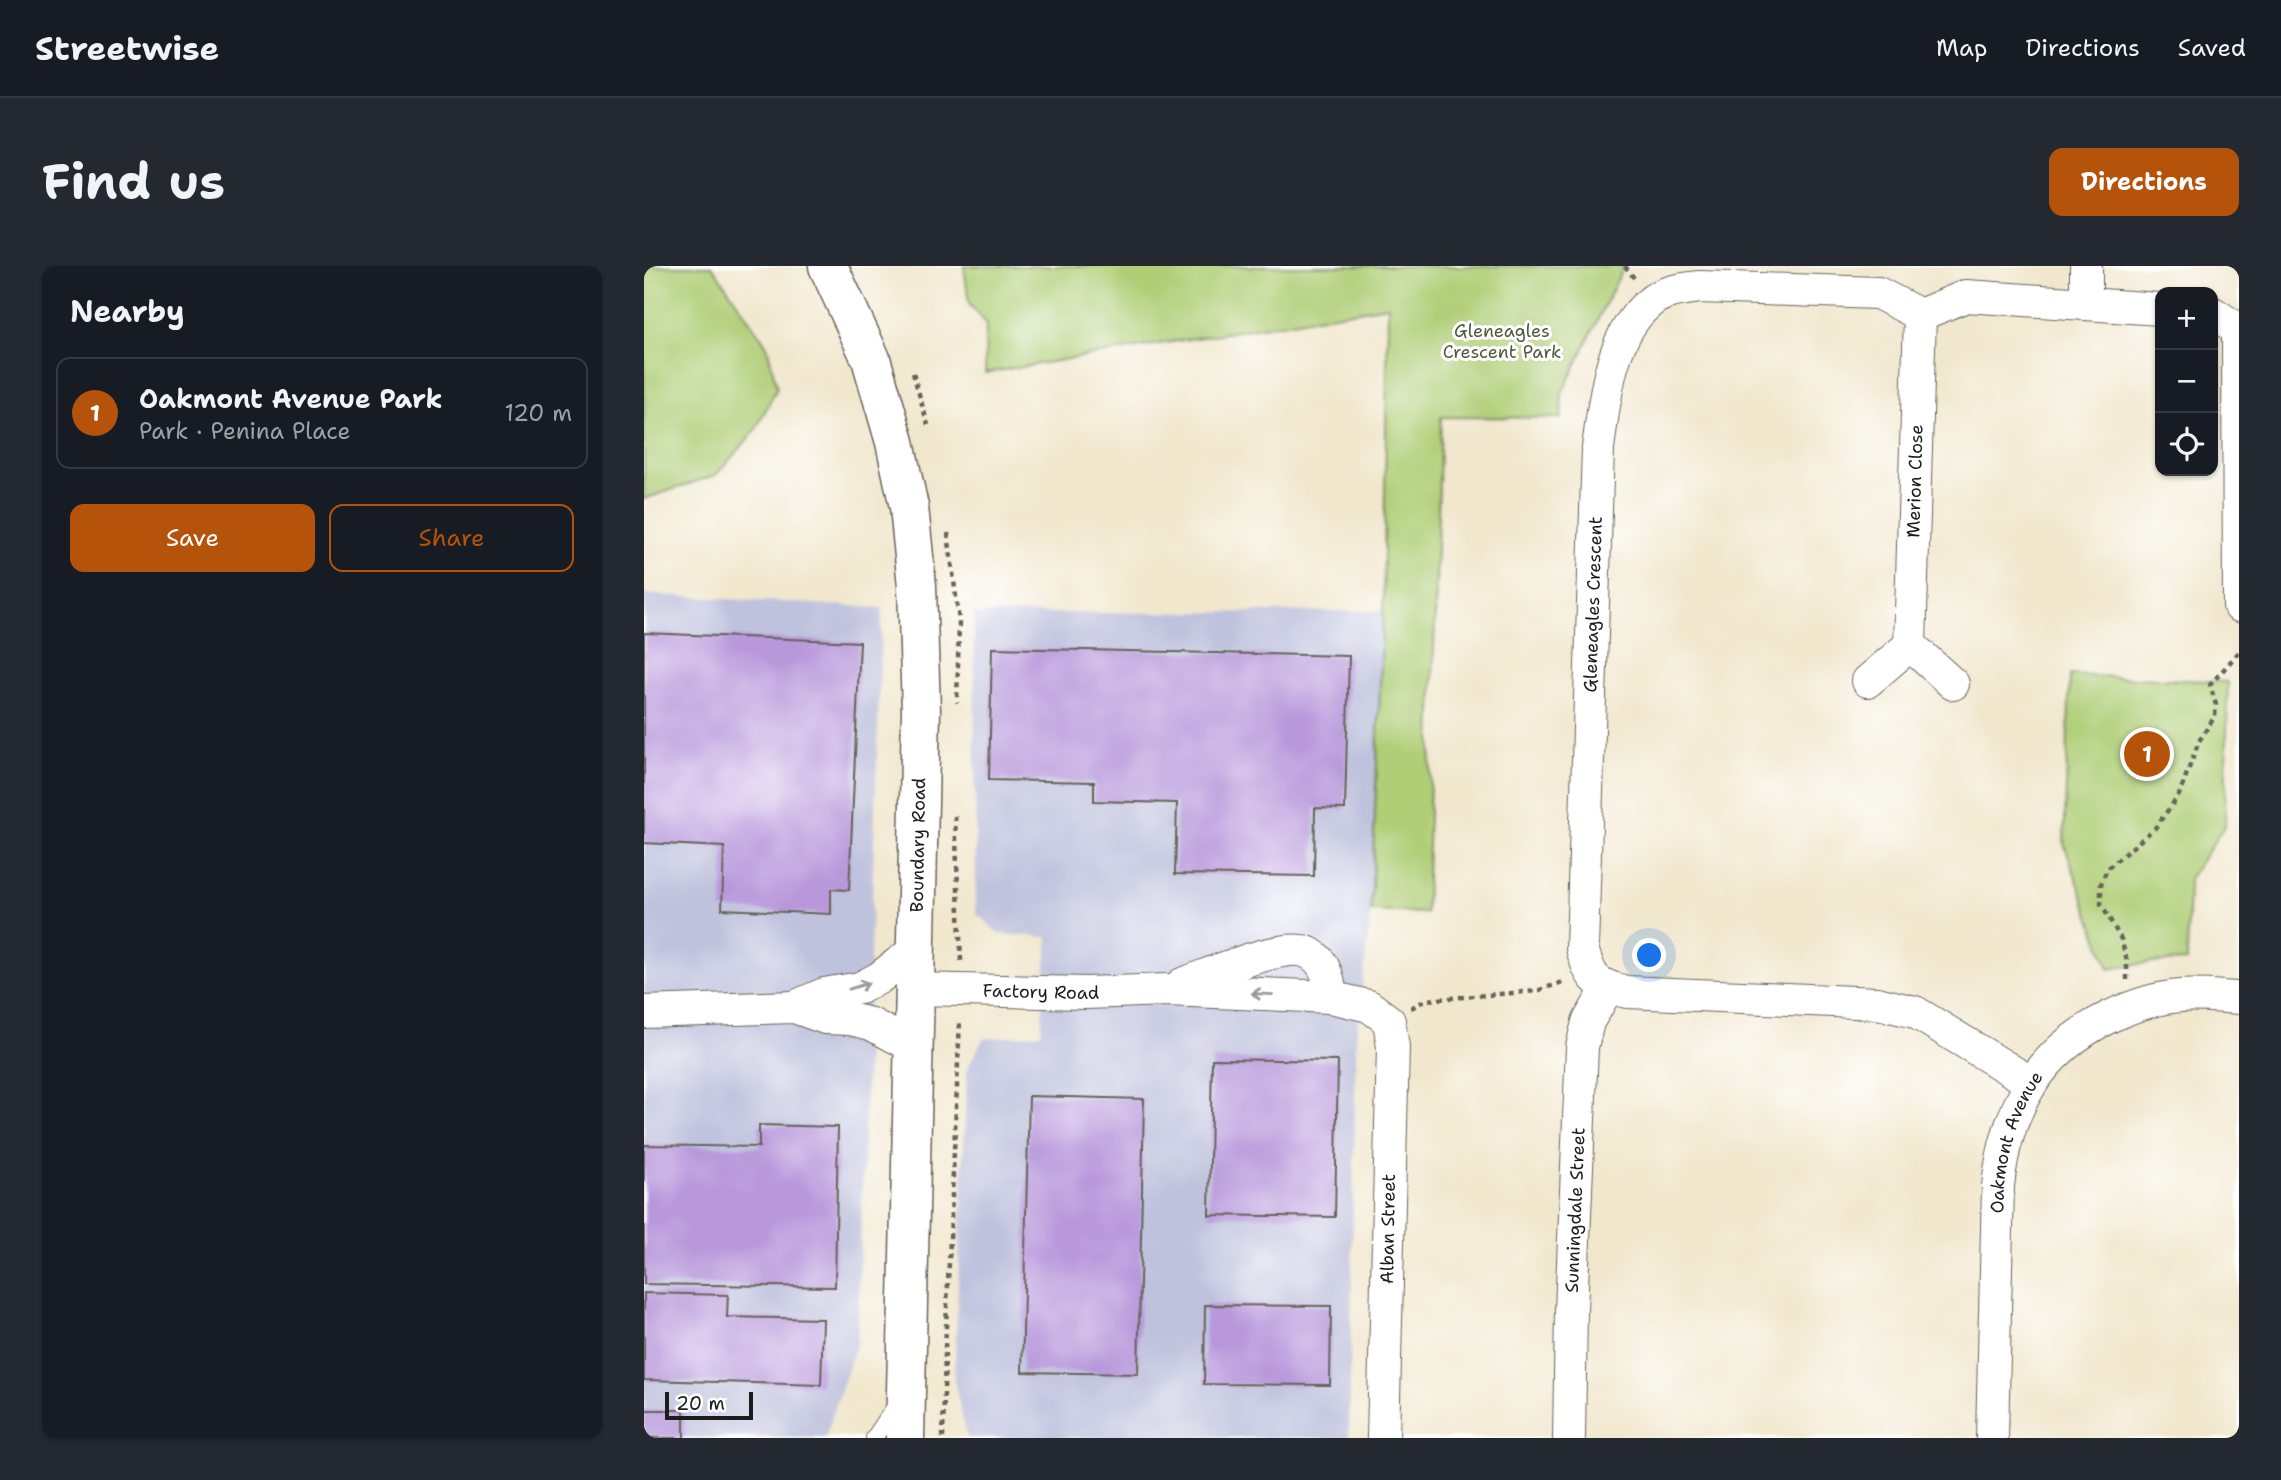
<!DOCTYPE html>
<meta charset="utf-8">
<style>
body{margin:0;font-family:"Shantell Sans",sans-serif;background:#242831;color:#f1f3f6}
.controls{position:absolute;right:21px;top:21px;display:grid;overflow:hidden;border-radius:14px;box-shadow:0 2px 5px #0004}
.controls button{width:63px;height:63px;display:grid;place-items:center;padding:0;border:0;border-bottom:2px solid #363941;background:#171b24;color:#f1f3f6;font:35px sans-serif}
.scale{position:absolute;left:21px;bottom:18px;width:88px;box-sizing:border-box;padding-left:7px;border:4px solid #1c1c1c;border-top:0;font-size:19px;line-height:24px;white-space:nowrap;color:#1c1c1c;-webkit-text-stroke:5px #fff;paint-order:stroke}
.you{position:absolute;left:1006px;top:690px;width:24px;height:24px;margin:-18px;border:5px solid #fff;border-radius:50%;background:#1a73e8;box-shadow:0 0 0 10px #1a73e833}
.badge{display:grid;place-items:center;width:46px;height:46px;border-radius:50%;background:#b45309;color:#fff;font-size:23px;font-weight:700}
.pin{position:absolute;translate:-50% -50%;border:4px solid #fff;box-shadow:0 2px 7px #0006}
.list{margin:0;padding:0;list-style:none}
h2{display:flex;justify-content:space-between;align-items:center;height:91px;margin:0;padding:0 28px;font-size:30px}
h2 small{font-size:23px;font-weight:400;color:#9ea1a6}
.list li{display:grid;grid-template-columns:46px 1fr auto;gap:21px;align-items:center;box-sizing:border-box;height:112px;margin:0 14px 14px;padding:0 14px;border:2px solid #363941;border-radius:14px}
.list b{display:block;font-size:26px;white-space:nowrap}
.list p{margin:0;font-size:23px;white-space:nowrap;color:#9ea1a6}
.list em{font-size:23px;font-style:normal;color:#9ea1a6}
.actions{display:flex;gap:14px;padding:21px 28px}
.actions a{flex:1;padding:16px 0;border:2px solid #b45309;border-radius:14px;text-align:center;font-size:24px;color:#b45309}
.actions .main{background:#b45309;color:#fff}
.icon{flex:none;width:38px;height:38px;fill:none;stroke:currentColor;stroke-width:2;stroke-linecap:round;stroke-linejoin:round}
.map{position:relative;flex:none;width:1595px;height:1172px;overflow:hidden;border-radius:14px}
header{display:flex;align-items:center;gap:42px;box-sizing:border-box;height:98px;padding:0 35px;background:#171b24;border-bottom:2px solid #363941}
header strong{font-size:33px}
nav{display:flex;gap:38px;margin-inline-start:auto;font-size:24px}
.intro{display:flex;align-items:center;justify-content:space-between;box-sizing:border-box;height:168px;padding:0 42px}
h1{margin:0;font-size:49px}
.button{padding:18px 32px;border-radius:14px;background:#b45309;color:#fff;font-size:24px;font-weight:700}
main{display:flex;gap:42px;padding:0 42px}
aside{flex:1;background:#171b24;border-radius:14px;box-shadow:0 2px 5px #0004}
.map>svg:first-child{display:block}
.industrial{fill:#bfc2dd}
.green{fill:#afce76;stroke:#667549;stroke-width:2}
.building{fill:#b898db}
.lines{fill:none;stroke-linecap:round;stroke-linejoin:round}
.service-casing{stroke:#67635a;stroke-width:18}
.minor-casing{stroke:#67635a;stroke-width:34}
.secondary-casing{stroke:#67635a;stroke-width:41}
.path{stroke:#67635a;stroke-width:4.5;stroke-dasharray:5 5;stroke-linecap:butt}
.service{stroke:#fff;stroke-width:16}
.minor{stroke:#fff;stroke-width:32}
.secondary{stroke:#fff;stroke-width:38}
.oneway{stroke:#999}
.labels{text-anchor:middle;dominant-baseline:central;stroke-width:6;stroke-linejoin:round;paint-order:stroke}
.park-label{font-size:18px;fill:#4f5a3c;stroke:#fff}
.street-label{font-size:18px;fill:#1c1c1c;stroke:#fff}
</style>
<header>
<strong>Streetwise</strong>
<nav><a>Map</a><a>Directions</a><a>Saved</a></nav>
</header>
<div class="intro"><h1>Find us</h1><a class="button">Directions</a></div>
<main>
<aside>
<h2>Nearby<small></small></h2>
<ul class="list">
<li><span class="badge">1</span><div><b>Oakmont Avenue Park</b><p>Park · Penina Place</p></div><em>120 m</em></li>
</ul>
<div class="actions"><a class="main">Save</a><a>Share</a></div>
</aside>
<div class="map">
<svg width="1595" height="1172" viewBox="0 0 1595 1172">
<rect width="100%" height="100%" fill="#fff"/>
<filter id="ink" filterUnits="userSpaceOnUse"><feTurbulence type="fractalNoise" baseFrequency=".0143" numOctaves="2"/><feDisplacementMap in="SourceGraphic" scale="14" xChannelSelector="R" yChannelSelector="G"/><feConvolveMatrix kernelMatrix="1 2 1 2 8 2 1 2 1" color-interpolation-filters="sRGB"/></filter>
<filter id="wash" filterUnits="userSpaceOnUse"><feTurbulence type="fractalNoise" baseFrequency=".00686" numOctaves="4" result="noise"/><feDisplacementMap in="SourceGraphic" scale="28" xChannelSelector="R" yChannelSelector="G"/><feGaussianBlur stdDeviation="1.57" result="paint"/><feColorMatrix in="noise" values="0 0 0 0 0 0 0 0 0 0 0 0 0 0 0 0 0 1.4 0 .05"/><feComposite in="paint" operator="in"/></filter>
<g filter="url(#wash)">
<rect width="100%" height="100%" fill="#f1e7cd"/>
<g class="industrial">
<polygon points="0,328 238,342 213,1076 181,1172 0,1172"/>
<polygon points="739,345 727,645 712,775 705,1172 323,1172 310,1114 323,803 339,773 397,767 404,671 355,668 332,647 330,348"/>
</g>
<g class="green">
<polygon points="0,0 68,0 123,80 133,122 111,165 72,209 0,233"/>
<polygon points="320,0 980,0 918,127 917,152 797,151 782,647 727,645 739,345 744,40 341,107 342,57 325,38"/>
<polygon points="1426,409 1584,416 1581,559 1545,613 1543,695 1502,697 1465,703 1420,578"/>
</g>
<g id="blocks">
<g class="building">
<polygon points="0,367 216,376 205,624 187,623 187,648 78,643 80,581 0,577"/>
<polygon points="348,382 705,390 701,543 671,542 670,610 531,608 533,537 450,535 450,516 345,514"/>
<polygon points="568,793 694,795 691,951 565,949"/>
<polygon points="385,830 500,833 494,1108 378,1106"/>
<polygon points="115,859 194,861 191,1021 0,1018 0,879 115,881"/>
<polygon points="0,1027 84,1029 83,1051 179,1053 177,1119 0,1114"/>
<polygon points="561,1039 687,1040 686,1119 560,1118"/>
<rect x="0" y="1144" width="40" height="28"/>
</g>
</g>
</g>
<g filter="url(#ink)">
<use href="#blocks" fill-opacity="0" stroke="#67635a" stroke-width="2"/>
<g class="lines">
<g class="service-casing">
<polyline id="service" points="230,1172 254,1136"/>
</g>
<g class="minor-casing">
<g id="minor">
<polyline points="1442,37 1442,0"/>
<polyline points="1569,47 1595,64"/>
<polyline points="1594,64 1595,340"/>
<path id="s1" d="M1266 379 1276 49"/>
<polyline points="1224,415 1266,379 1309,418"/>
<path d="M538 718C564 709 644 673 667 688 682 697 686 716 686 731"/>
<path id="s2" d="M271 723 442 727 523 724 686 731 725 740 745 755 749 781 739 1172"/>
<polyline points="150,741 180,728 216,722 235,712 272,683"/>
<polyline points="0,746 150,741 181,752 206,753 227,758 270,781"/>
<path id="s3" d="M1386 816 1271 746 1233 737 983 726C950 718 947 713 938 682L954 182C961 133 965 71 1005 37 1018 25 1039 23 1056 21L1234 27 1276 49 1322 30 1516 43"/>
<path id="s4" d="M925 1172 927 1045 938 781 944 756 964 722"/>
<path id="s5" d="M1348 1172 1354 920C1362 844 1394 786 1465 751 1488 740 1511 732 1536 730 1555 728 1576 731 1595 732"/>
</g>
</g>
<g class="secondary-casing">
<polyline id="secondary" points="184,0 227,93 251,176 265,241 273,320 277,445 261,1172"/>
</g>
<g class="path">
<polyline points="981,0 990,12"/>
<polyline points="269,107 284,159"/>
<polyline points="304,267 315,355 313,437"/>
<polyline points="311,550 317,695"/>
<polyline points="1483,714 1483,695 1477,673 1457,638 1457,618 1463,603 1511,562 1535,529 1555,475 1571,450 1572,439 1566,419 1595,386"/>
<polyline points="767,742 782,734 893,725 919,716"/>
<polyline points="299,1172 301,1083 316,753"/>
</g>
<use href="#service" class="service"/>
<use href="#minor" class="minor"/>
<use href="#secondary" class="secondary"/>
</g>
<defs><path id="oneway-shaft" d="M-6 0H5M1.5-3L5.5 0L1.5 3" fill="none" stroke-width="1.6" stroke-linecap="round" stroke-linejoin="round" transform="scale(1.75)"/></defs>
<g class="oneway">
<use href="#oneway-shaft" transform="translate(215 720) rotate(-17)"/>
<use href="#oneway-shaft" transform="translate(618 728) rotate(-177)"/>
</g>
</g>
<g class="labels">
<g class="park-label">
<text x="858" y="65">Gleneagles<tspan x="858" dy="21">Crescent Park</tspan></text>
</g>
<g class="street-label">
<text stroke="none"><textPath href="#s1" startOffset="164">Merion Close</textPath></text>
<text stroke="none"><textPath href="#s3" startOffset="836">Gleneagles Crescent</textPath></text>
<text transform="translate(274 579) rotate(-89)">Boundary Road</text>
<text stroke="none"><textPath href="#s2" startOffset="126">Factory Road</textPath></text>
<text stroke="none"><textPath href="#s5" startOffset="299">Oakmont Avenue</textPath></text>
<text stroke="none"><textPath href="#s4" startOffset="228">Sunningdale Street</textPath></text>
<text transform="translate(744 963) rotate(-89)">Alban Street</text>
</g>
</g>
</svg>
<div class="controls">
<button>+</button>
<button>−</button>
<button><svg class="icon" aria-label="locate" viewBox="0 0 24 24"><circle cx="12" cy="12" r="6"/><path d="M12 2v4M12 18v4M2 12h4M18 12h4"/></svg></button>
</div>
<div class="scale">20 m</div>
<div class="you"></div>
<div class="pin badge" style="left:1503px;top:488px">1</div>
</div>
</main>
